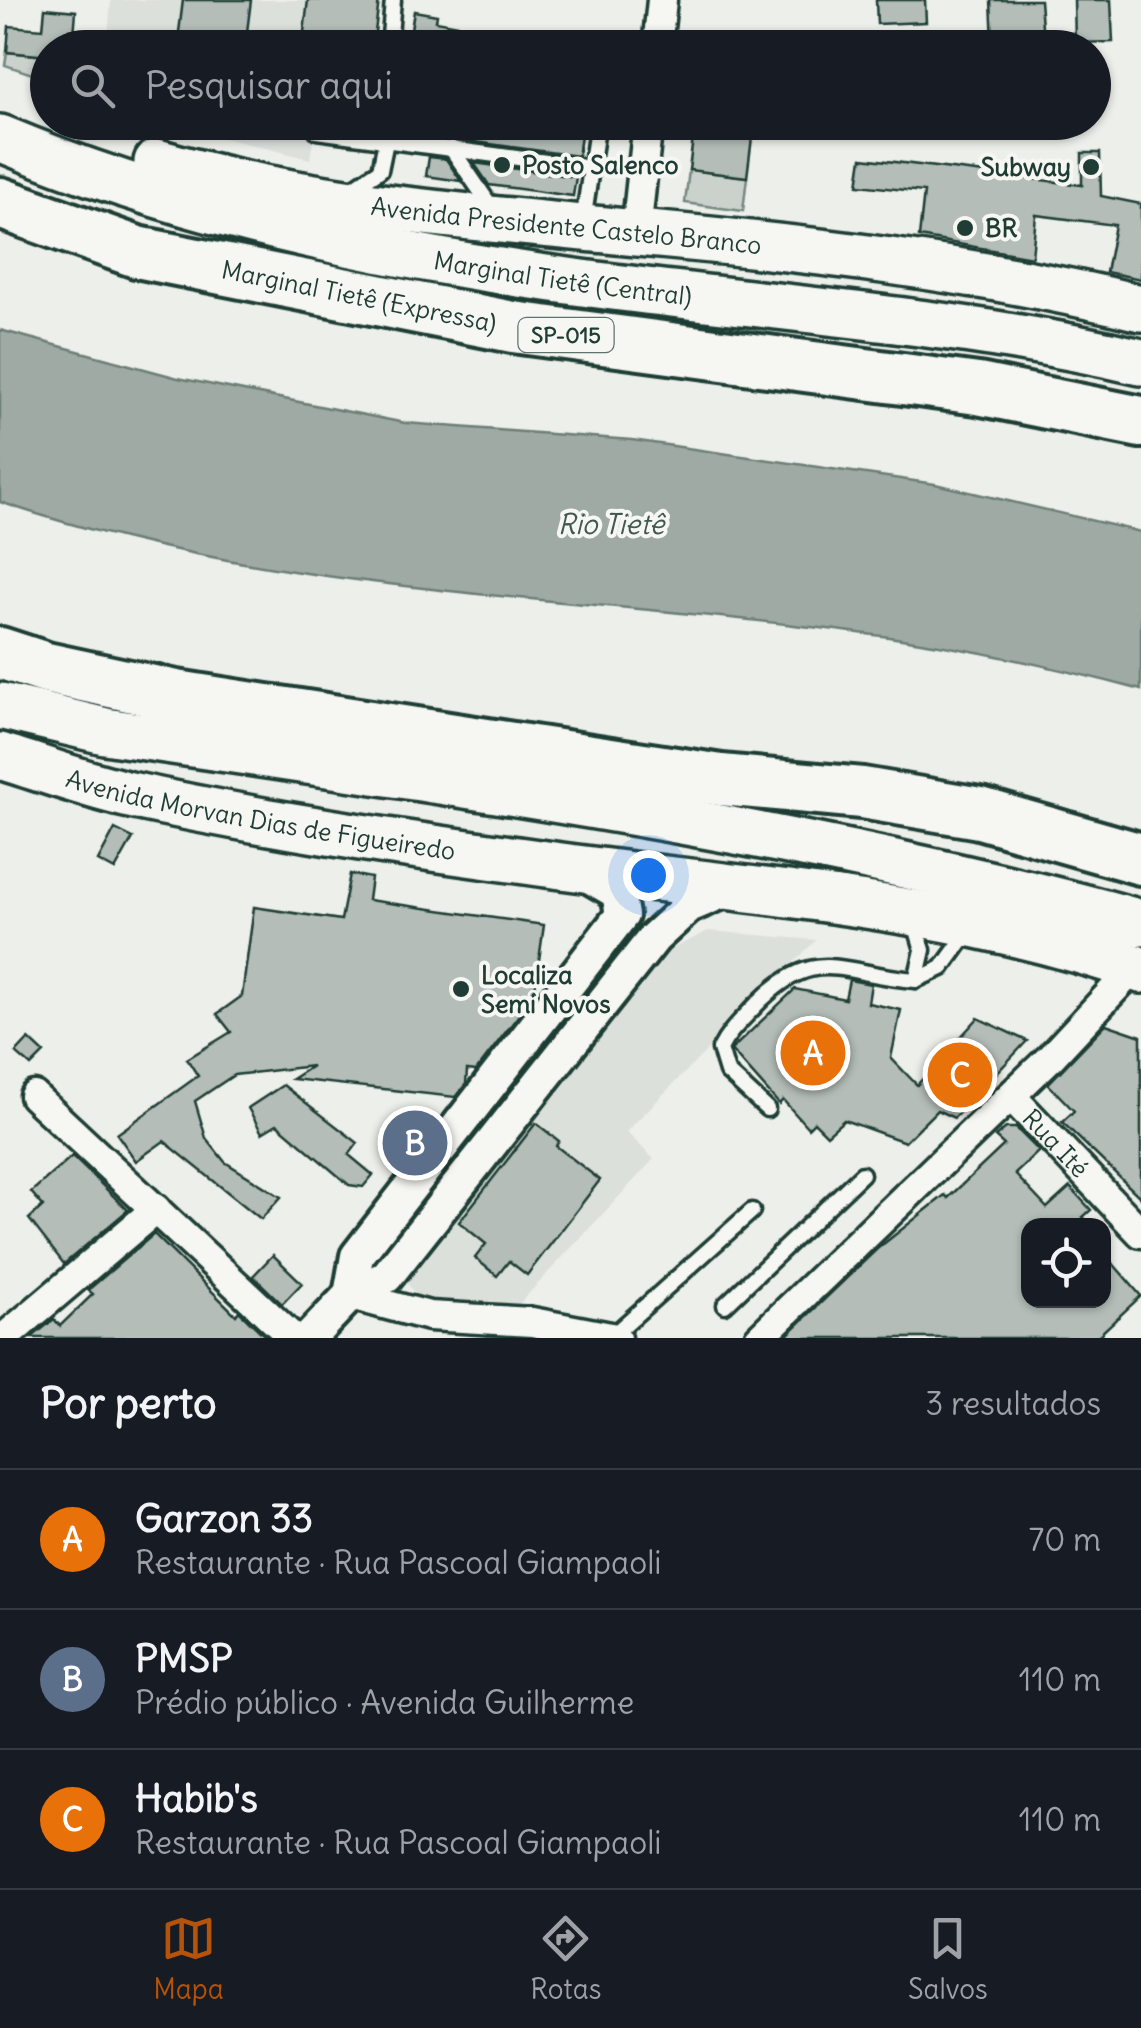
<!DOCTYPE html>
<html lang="pt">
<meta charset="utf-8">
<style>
body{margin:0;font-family:Delius,sans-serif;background:#242831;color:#f1f3f6}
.controls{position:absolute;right:30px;bottom:30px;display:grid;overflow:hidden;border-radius:20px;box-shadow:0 2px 8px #0004}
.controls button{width:90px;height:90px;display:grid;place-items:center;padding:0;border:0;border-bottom:2px solid #363941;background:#171b24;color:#f1f3f6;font:50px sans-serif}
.you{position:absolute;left:648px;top:875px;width:35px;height:35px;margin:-25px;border:8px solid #fff;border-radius:50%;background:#1a73e8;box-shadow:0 0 0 15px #1a73e833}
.badge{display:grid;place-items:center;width:65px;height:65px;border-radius:50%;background:#b45309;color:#fff;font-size:32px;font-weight:700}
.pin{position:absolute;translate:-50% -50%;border:5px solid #fff;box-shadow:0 2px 10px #0006}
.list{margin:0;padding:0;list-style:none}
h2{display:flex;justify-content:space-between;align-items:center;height:130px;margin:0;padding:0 40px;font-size:42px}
h2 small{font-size:32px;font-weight:400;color:#9ea1a6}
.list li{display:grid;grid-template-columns:65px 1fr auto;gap:30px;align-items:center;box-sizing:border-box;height:140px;padding:0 40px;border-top:2px solid #363941}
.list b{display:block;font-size:38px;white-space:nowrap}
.list p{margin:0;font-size:32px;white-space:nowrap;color:#9ea1a6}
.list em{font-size:32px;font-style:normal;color:#9ea1a6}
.icon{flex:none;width:55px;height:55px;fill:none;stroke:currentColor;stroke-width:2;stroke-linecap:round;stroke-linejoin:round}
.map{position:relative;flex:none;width:1141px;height:1338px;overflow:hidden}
.search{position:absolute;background:#171b24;box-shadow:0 2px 8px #0004;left:30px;right:30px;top:30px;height:110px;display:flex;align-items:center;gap:25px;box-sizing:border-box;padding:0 35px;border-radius:55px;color:#9ea1a6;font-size:38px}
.sheet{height:550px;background:#171b24}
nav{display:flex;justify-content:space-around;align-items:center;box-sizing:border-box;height:140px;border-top:2px solid #363941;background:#171b24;font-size:28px;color:#9ea1a6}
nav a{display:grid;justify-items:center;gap:5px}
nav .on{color:#b45309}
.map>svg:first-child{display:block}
.built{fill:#dce0db}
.green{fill:#cbd2cc;stroke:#758880;stroke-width:2.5}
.water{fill:#9faaa4;stroke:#6c7e77;stroke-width:2.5}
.building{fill:#b4bdb8;stroke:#1f3d34;stroke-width:2.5}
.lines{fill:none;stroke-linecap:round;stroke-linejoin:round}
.service-casing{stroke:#1f3d34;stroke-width:21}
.minor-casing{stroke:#1f3d34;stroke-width:35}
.tertiary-casing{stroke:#1f3d34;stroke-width:40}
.trunk-casing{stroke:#1f3d34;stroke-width:52}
.motorway-casing{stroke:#1f3d34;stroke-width:58}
.service{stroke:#f6f6f2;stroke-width:14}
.minor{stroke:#f6f6f2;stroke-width:28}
.tertiary{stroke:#f6f6f2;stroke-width:32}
.trunk{stroke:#f6f6f2;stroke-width:45}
.motorway{stroke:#f6f6f2;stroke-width:50}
.poi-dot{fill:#1f3d34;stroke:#f6f6f2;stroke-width:4}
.labels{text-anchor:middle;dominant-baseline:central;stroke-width:8;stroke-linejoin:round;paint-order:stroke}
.shield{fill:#f6f6f2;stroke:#60746d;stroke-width:2.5}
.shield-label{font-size:22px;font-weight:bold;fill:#1f3d34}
.poi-label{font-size:25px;font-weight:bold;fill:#1f3d34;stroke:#f6f6f2;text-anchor:start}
.street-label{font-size:25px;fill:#1f3d34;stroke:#f6f6f2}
.water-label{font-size:28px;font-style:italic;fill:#3f5850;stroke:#f6f6f2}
</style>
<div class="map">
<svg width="1141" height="1338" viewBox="0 0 1141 1338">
<rect width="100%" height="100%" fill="#edefea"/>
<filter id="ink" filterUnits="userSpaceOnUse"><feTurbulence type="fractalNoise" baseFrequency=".01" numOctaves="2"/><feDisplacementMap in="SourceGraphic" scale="20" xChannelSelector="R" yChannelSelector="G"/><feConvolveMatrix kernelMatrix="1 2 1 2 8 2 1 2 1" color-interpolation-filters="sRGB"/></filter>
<g filter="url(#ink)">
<g class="built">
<polygon points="111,0 329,0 324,47 107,48"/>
<polygon points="163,123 316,123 310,159"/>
<polygon points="708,931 816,940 626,1132 654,1159 519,1304 418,1298 403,1278 664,953"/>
</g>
<g class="green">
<polygon points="7,52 47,56 47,79 5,65"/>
<polygon points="689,170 747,177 743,211 685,203"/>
</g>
<path class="water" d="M0 330 178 378 405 423 632 440 935 484 1141 532V690C1044 664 944 643 844 631 562 594 272 595 0 502Z"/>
<g class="building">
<polygon points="183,0 251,0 245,48 177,48"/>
<polygon points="308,0 379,0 373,48 302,48"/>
<polygon points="876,0 925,0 926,22 877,24"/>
<polygon points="991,0 1040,0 1043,40 993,43"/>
<polygon points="1074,0 1111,0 1113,42 1075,43"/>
<polygon points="45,8 76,11 73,48 48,48 48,56 7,52 9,26 43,29"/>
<polygon points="414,11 437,15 436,21 530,38 529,48 408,48"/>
<polygon points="433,122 583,122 578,156 432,136"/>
<polygon points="695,122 754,122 747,177 689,170"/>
<polygon points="1082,153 1100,153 1101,196 1141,204 1141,279 1106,272 1115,225 1036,215 1032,257 919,237 924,192 858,185 862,158 1082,185"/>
<polygon points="429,157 446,159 461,181 426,176"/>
<polygon points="474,163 576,177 573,196 489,185"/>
<polygon points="115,829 133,838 115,870 98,861"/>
<polygon points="350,874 371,878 368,900 544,925 534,995 476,1071 467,1070 466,1084 455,1097 292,1079 312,1066 234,1075 195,1101 206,1138 225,1162 281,1197 261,1219 164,1141 136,1161 117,1134 198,1076 187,1059 231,1032 217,1014 242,996 254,907 341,920"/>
<polygon points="849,980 871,984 868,1003 901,1010 891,1058 917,1085 978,1018 1027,1041 954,1118 937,1110 905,1142 844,1120 827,1135 814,1122 808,1128 783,1100 779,1104 731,1050 795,989 845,999"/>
<polygon points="1106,1024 1141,1036 1141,1198 1062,1122 1074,1111 1048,1084"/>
<polygon points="29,1039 44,1053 31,1066 16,1053"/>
<polygon points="283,1085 358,1143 349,1155 373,1175 363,1187 349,1185 277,1124 262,1133 248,1108"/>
<polygon points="536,1123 559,1141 556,1146 600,1180 527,1275 509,1261 497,1276 475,1258 486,1244 459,1222"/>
<polygon points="1006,1128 1016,1128 1039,1151 1015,1174 1047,1208 1070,1187 1091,1210 1083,1217 1092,1226 1028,1226 1028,1300 1104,1300 1104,1253 1141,1296 1096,1338 784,1338 877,1249 945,1195 948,1198 1004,1145 995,1137"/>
<polygon points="72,1156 128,1210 64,1264 29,1219 43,1206 31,1192"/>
<polygon points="154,1234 236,1315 239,1311 267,1338 31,1338 54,1319 60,1326 93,1294 88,1290"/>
<polygon points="273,1255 302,1283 282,1304 253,1276"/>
</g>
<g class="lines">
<g class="service-casing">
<g id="service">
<polyline points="389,48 393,0"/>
<polyline points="317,131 591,168"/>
<polyline points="451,148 494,211"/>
<polyline points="350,190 380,170 390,122"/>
<polyline points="583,222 598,122"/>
<polyline points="916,980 942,968 968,932"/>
<path d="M767 1109 727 1072 720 1049C728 1032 742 1020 755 1006 816 942 841 975 916 980L923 950 914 920"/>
<polyline points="725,1305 862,1174"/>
<polyline points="612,1336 752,1211"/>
</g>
</g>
<g class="minor-casing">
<g id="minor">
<polyline points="657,48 662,0"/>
<polyline points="636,232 648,122"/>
<polyline points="34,1096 293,1338"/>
<path id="s1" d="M1011 1096 1141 1233"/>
<polyline points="350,1295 429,1316 532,1322 616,1338"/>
<polyline points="4,1338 156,1209"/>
<polyline points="759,1338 1051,1057 1134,968"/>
</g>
</g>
<g class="tertiary-casing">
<g id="tertiary">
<polyline points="350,1295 357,1256 622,915 618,893 582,872"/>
<polyline points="309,1338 350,1295 386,1277 654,938 689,906 729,889"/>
</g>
</g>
<g class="trunk-casing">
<g id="trunk">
<path id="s2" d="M0 138C165 207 343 247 519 274 726 306 936 314 1141 362"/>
<path id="s3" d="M157 162C314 208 475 217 637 233 805 248 977 268 1141 308"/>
<path d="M0 706 105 731C453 783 801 829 1141 923"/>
<path id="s4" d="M0 756C43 769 86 785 130 795 260 823 394 843 525 861 732 891 941 900 1141 970"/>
</g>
</g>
<g class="motorway-casing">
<g id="motorway">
<path id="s5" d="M0 203 137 252 513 327 978 389 1141 422"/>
<polyline points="0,653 46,668 176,696 721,780 862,793 980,813 1141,859"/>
</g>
</g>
<use href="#service" class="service"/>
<use href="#minor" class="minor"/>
<use href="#tertiary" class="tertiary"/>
<use href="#trunk" class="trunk"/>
<use href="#motorway" class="motorway"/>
</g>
</g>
<g class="poi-dot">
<circle cx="502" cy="165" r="10"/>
<circle cx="1091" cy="167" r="10"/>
<circle cx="965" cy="228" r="10"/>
<circle cx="461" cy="989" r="10"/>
</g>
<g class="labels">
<rect class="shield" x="518.5" y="318" width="95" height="34" rx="8"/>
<g class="shield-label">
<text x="566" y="335">SP-015</text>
</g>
<g class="poi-label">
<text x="522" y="165">Posto Salenco</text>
<text x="1071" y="167" text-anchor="end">Subway</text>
<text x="985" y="228">BR</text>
<text x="481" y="975">Localiza<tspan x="481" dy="29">Semi Novos</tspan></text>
</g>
<g class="street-label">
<text stroke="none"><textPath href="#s3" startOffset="415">Avenida Presidente Castelo Branco</textPath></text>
<text stroke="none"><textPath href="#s2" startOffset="582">Marginal Tietê (Central)</textPath></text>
<text stroke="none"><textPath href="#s5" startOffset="372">Marginal Tietê (Expressa)</textPath></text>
<text stroke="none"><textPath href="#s4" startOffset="268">Avenida Morvan Dias de Figueiredo</textPath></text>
<text stroke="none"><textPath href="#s1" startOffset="65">Rua Ité</textPath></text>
</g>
<g class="water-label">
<text x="611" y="524">Rio Tietê</text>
</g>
</g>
</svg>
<div class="controls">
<button><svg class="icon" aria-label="locate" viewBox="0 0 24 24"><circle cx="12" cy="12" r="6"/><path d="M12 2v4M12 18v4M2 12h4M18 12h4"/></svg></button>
</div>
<div class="you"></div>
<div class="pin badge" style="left:813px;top:1053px;background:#e8710a">A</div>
<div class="pin badge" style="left:415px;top:1143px;background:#5c6f8a">B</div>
<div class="pin badge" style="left:960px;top:1075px;background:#e8710a">C</div>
<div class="search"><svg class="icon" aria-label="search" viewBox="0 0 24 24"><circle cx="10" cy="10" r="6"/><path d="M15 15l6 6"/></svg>Pesquisar aqui</div>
</div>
<section class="sheet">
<h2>Por perto<small>3 resultados</small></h2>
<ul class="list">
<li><span class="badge" style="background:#e8710a">A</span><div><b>Garzon 33</b><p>Restaurante · Rua Pascoal Giampaoli</p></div><em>70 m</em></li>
<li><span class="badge" style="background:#5c6f8a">B</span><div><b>PMSP</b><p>Prédio público · Avenida Guilherme</p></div><em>110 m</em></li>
<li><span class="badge" style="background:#e8710a">C</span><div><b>Habib's</b><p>Restaurante · Rua Pascoal Giampaoli</p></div><em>110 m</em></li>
</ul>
</section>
<nav>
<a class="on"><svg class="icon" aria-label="map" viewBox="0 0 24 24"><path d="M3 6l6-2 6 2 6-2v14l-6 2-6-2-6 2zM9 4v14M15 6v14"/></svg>Mapa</a>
<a><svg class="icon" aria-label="directions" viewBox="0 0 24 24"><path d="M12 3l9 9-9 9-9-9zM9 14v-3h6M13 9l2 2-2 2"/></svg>Rotas</a>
<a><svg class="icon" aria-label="saved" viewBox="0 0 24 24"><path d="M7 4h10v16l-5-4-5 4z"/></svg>Salvos</a>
</nav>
